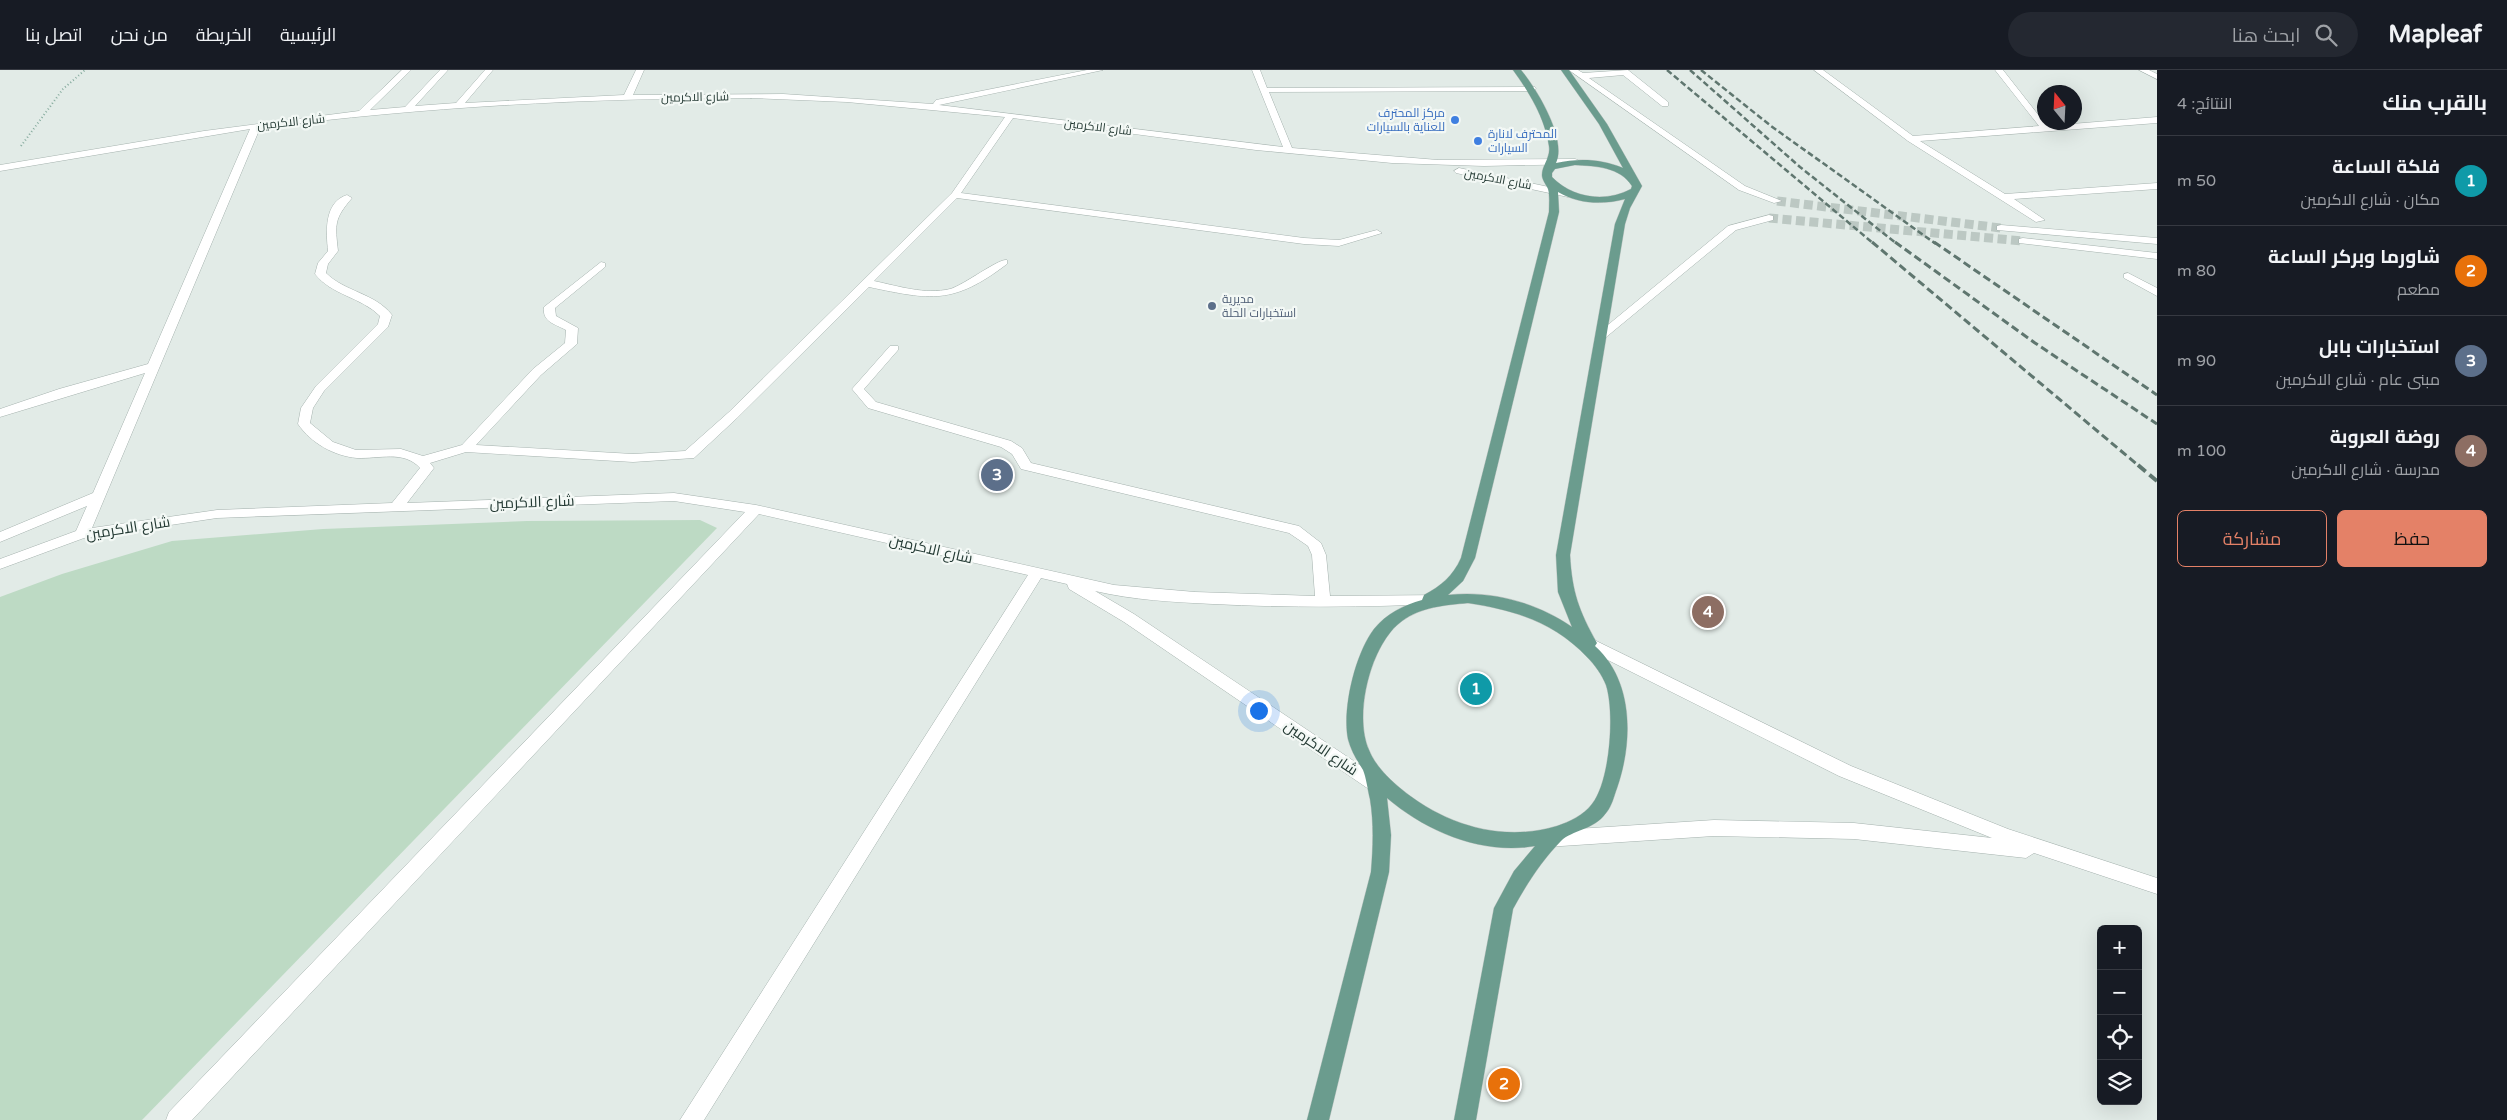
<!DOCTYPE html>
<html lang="ar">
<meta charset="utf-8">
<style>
body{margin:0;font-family:"Varela Round",Cairo,sans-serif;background:#242831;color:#f1f3f6;direction:rtl}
.controls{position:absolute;right:15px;bottom:15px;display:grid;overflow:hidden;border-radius:8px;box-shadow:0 5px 20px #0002}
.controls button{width:45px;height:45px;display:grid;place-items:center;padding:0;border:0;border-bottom:1px solid #363941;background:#171b24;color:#f1f3f6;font:25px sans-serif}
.compass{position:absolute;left:2037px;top:15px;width:45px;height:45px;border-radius:50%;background:#171b24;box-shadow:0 5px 20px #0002;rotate:342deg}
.you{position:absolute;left:1258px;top:640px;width:18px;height:18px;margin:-12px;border:4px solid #fff;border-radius:50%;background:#1a73e8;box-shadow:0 0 0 8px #1a73e833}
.badge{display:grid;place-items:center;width:32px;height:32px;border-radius:50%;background:#e48167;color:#fff;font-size:16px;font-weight:700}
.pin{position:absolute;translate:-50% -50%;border:2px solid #fff;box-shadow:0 1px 5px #0006}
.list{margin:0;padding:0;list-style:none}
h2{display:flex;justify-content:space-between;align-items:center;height:65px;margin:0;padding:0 20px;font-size:21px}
h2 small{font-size:16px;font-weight:400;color:#9ea1a6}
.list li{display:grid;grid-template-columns:32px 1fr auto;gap:15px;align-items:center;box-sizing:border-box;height:90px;padding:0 20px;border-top:1px solid #363941}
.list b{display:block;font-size:19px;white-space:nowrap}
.list p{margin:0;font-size:16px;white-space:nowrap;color:#9ea1a6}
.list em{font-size:16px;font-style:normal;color:#9ea1a6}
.actions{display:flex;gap:10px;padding:15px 20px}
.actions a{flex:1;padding:11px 0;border:1px solid #e48167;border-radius:8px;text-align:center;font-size:18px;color:#e48167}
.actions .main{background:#e48167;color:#111}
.icon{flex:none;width:28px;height:28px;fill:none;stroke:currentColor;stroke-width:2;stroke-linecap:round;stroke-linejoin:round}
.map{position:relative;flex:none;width:2157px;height:1050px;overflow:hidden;direction:ltr}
header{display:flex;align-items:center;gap:30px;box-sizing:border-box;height:70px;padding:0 25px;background:#171b24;border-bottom:1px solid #363941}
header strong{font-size:24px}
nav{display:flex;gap:28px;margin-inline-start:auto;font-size:18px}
.search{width:350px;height:45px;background:#242831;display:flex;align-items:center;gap:12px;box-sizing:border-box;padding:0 18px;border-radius:28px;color:#9ea1a6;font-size:19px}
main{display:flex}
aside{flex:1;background:#171b24}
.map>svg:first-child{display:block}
.green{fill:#bddac4}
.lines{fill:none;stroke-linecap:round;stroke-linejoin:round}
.minor-tunnel{stroke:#bcc8c3;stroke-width:9;stroke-dasharray:9 4.5;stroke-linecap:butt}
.minor-casing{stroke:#a5b2ae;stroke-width:1}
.major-casing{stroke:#c2c8c6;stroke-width:1}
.path{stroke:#86ab9e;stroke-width:2;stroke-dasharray:1 2.5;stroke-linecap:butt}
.minor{fill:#fff;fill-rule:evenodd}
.major{fill:#6b9c8e;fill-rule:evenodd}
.rail-far2{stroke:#5f766f;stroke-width:2.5;stroke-dasharray:6 3;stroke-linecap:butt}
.rail-far1{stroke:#5f766f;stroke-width:3;stroke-dasharray:8 4;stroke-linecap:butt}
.rail{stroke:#5f766f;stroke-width:4;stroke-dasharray:10 5;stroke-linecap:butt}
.shop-dot{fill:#3f7fe0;stroke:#f3f8f5;stroke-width:2}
.service-dot{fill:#5c6f8a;stroke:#f3f8f5;stroke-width:2}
.labels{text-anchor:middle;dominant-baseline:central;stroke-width:4.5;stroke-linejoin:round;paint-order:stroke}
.far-street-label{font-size:12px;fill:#243a34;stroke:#f3f8f5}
.far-shop-label{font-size:12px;fill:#366cbe;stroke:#f3f8f5;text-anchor:end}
.far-service-label{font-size:12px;fill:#4e5e75;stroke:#f3f8f5;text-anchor:start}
.street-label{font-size:15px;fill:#243a34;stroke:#f3f8f5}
</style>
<header>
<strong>Mapleaf</strong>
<div class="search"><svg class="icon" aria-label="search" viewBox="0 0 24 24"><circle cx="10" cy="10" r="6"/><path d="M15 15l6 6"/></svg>ابحث هنا</div>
<nav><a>الرئيسية</a><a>الخريطة</a><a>من نحن</a><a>اتصل بنا</a></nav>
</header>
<main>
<aside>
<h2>بالقرب منك<small>النتائج: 4</small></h2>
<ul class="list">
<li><span class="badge" style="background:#0f9aa8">1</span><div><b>فلكة الساعة</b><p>مكان · شارع الاكرمين</p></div><em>50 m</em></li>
<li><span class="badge" style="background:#e8710a">2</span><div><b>شاورما وبركر الساعة</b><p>مطعم</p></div><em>80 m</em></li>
<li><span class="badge" style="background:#5c6f8a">3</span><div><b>استخبارات بابل</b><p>مبنى عام · شارع الاكرمين</p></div><em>90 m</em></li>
<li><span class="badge" style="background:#8d6e63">4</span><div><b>روضة العروبة</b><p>مدرسة · شارع الاكرمين</p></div><em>100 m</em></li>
</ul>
<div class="actions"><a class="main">حفظ</a><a>مشاركة</a></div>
</aside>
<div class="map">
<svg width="2157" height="1050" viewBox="0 0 2157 1050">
<rect width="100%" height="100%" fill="#e2ebe7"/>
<polygon class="green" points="700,450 717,458 142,1050 0,1050 0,527 62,504 172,471 323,459 527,451"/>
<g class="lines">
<g class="minor-tunnel">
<polyline points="1777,131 2001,158"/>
<polyline points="1769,148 2023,171"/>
</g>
<g class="minor-casing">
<g id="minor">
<path d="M402 0H411L370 40 405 37 440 0H448L415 36 456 33 485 0H493L465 33 624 25 636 0H644L633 25 783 24 933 34 936 30 1087 0H1103L939 35 1283 77 1252 0H1260L1267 18 1535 17 1536 19 1532 21 1269 22 1292 78 1438 90 1575 89 1578 90V94L1484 96 1392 93 1256 80 1013 48 961 123 1304 168 1339 170 1377 160 1382 163 1339 176 1304 174 957 128 874 211C898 216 925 225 950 219 964 215 999 188 1007 190V194C953 235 931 230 869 217L737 348 694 388 633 392 466 382 430 393 434 398 407 433 674 423 756 435 1114 515 1195 522 1315 526 1312 485 1308 476 1289 463 1021 399 1012 384 1001 377 868 338 852 319 890 276H898V280L864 319 876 332 1011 371 1022 378 1031 393 1299 456 1321 473 1326 485 1330 526 1446 525 1449 529 1446 533 1441 534C1365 537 1289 538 1213 534 1173 532 1133 530 1095 521L1134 544 1388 714 1391 719 1388 724 1382 726 1376 724 1124 552 1069 519 1067 514 1041 508 704 1050H680L1028 505 759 444 192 1050H166L169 1042 745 442 674 431 217 448 84 468 0 499V489L76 461 87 436 0 472V462L93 423 145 303 0 347V339L59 319 148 294 250 59 0 101V95L204 61 359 41ZM751 28 847 32 1005 47 952 123 729 342 685 381 633 384 476 375 541 305 577 274 578 258 556 246 555 238 605 197V193L601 192 544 237C542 252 555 254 566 260L565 273 533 299 462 375 423 386 401 379 356 380 333 372 310 353 313 338 324 321 388 257 392 245C375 223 345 222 326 203L328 194 338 181C335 154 334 149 352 128L347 125C324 132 326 162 328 181L318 193 315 204C331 225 361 227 380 246L378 254 316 316 301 338 298 354C311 373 334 386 357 388 379 389 404 380 420 398L392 433 217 440 92 458 260 58C422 37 587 28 751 28Z"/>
<polygon points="1569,0 1578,0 1583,3 1628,0 1668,32 1668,36 1662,36 1623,5 1589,8 1745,116 1782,131 1774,133 1739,120"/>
<polygon points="1814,0 1823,0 1913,66 2039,56 1995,0 2003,0 2047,56 2157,47 2157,53 1920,71 2005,124 2157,113 2157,119 2014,129 2045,150 2036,152 1908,71"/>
<polygon points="2139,0 2149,0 2157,4 2157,9"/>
<polygon points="1459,98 1568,121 1573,124 1568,127 1456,103 1454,101"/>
<polygon points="1769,145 1773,146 1773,150 1736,160 1605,268 1597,268 1597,264 1728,156"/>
<polygon points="2001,155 2157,168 2157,174 1997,160 1997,156"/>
<polygon points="2023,168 2157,183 2157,189 2019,173 2019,169"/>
<polygon points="2128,203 2157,218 2157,226 2124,208 2124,204"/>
<polygon points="1578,562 1851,696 2008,759 2157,808 2157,824 2034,783 2026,788 1854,769 1714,766 1546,777 1540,774 1537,769 1540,764 1546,761 1714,750 1854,753 1992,768 1839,706 1572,572 1570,568 1572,564"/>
</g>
</g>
<g class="major-casing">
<path id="major" d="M1513 0H1521C1537 19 1567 69 1556 93 1579 88 1601 89 1623 98L1599 54 1561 0H1569L1607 54 1642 116 1630 138 1625 154 1570 485C1572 522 1579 541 1597 573L1595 576C1634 611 1633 672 1617 718 1614 726 1612 736 1606 743 1594 760 1572 760 1561 771 1542 790 1526 815 1513 839L1476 1050H1454L1494 838 1514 801 1535 776C1482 785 1427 762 1387 728L1391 765 1389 802 1329 1050H1307L1371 802C1373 778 1374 753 1370 729 1368 721 1366 707 1363 700 1357 690 1351 681 1348 669 1342 639 1355 584 1374 559 1386 544 1404 535 1422 530L1424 525C1441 516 1453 506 1461 488L1549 142C1549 135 1550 126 1548 119 1546 114 1542 110 1542 105 1542 95 1551 87 1549 76 1545 48 1529 22 1513 0ZM1575 95C1596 96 1620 97 1632 116L1631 119C1605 133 1572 128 1552 107V103L1555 99ZM1558 122C1578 134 1603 135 1625 129L1615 154 1556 485 1558 522 1572 557C1536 532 1490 520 1448 525L1463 511 1475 488 1559 142ZM1468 533C1514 540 1554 552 1587 587 1595 595 1602 605 1606 615 1615 642 1610 712 1592 734 1584 745 1569 752 1557 756 1501 773 1443 754 1400 718 1388 708 1375 695 1369 680 1353 645 1371 573 1402 551 1421 537 1445 535 1468 533Z"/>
</g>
<polyline class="path" points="21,76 63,19 85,0"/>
<use href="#minor" class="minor"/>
<use href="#major" class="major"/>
<g class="rail-far2">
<polyline points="1667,0 1874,174"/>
<polyline points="1690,0 1800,97 1897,174"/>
<polyline points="1701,0 1771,56 1936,174"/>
</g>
<g class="rail-far1">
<polyline points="1872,172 2139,396"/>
<polyline points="1895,172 2035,273 2157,354"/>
<polyline points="1934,172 2157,325"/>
</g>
<polyline class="rail" points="2138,395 2157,411"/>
</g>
<g class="shop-dot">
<circle cx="1455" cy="50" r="5"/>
<circle cx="1478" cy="71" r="5"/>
</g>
<circle class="service-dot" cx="1212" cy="236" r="5"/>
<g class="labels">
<g class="far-street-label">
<text transform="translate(695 27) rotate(-1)">شارع الاكرمين</text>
<text transform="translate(291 52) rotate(-6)">شارع الاكرمين</text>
<text transform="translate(1098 57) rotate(7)">شارع الاكرمين</text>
<text transform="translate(1498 109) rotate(11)">شارع الاكرمين</text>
</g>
<g class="far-shop-label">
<text x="1445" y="43">مركز المحترف<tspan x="1445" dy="14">للعناية بالسيارات</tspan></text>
<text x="1488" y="64" text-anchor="start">المحترف لانارة<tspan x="1488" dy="14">السيارات</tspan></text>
</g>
<g class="far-service-label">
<text x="1222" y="229">مديرية<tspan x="1222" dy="14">استخبارات الحلة</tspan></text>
</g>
<g class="street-label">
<text transform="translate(532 432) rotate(-2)">شارع الاكرمين</text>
<text transform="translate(128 458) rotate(-9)">شارع الاكرمين</text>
<text transform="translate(931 479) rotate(13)">شارع الاكرمين</text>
<text transform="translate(1321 678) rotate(34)">شارع الاكرمين</text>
</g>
</g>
</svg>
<div class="controls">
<button>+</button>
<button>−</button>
<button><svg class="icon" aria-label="locate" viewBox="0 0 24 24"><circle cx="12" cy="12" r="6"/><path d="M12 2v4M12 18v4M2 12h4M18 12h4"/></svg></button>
<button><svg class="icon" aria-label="layers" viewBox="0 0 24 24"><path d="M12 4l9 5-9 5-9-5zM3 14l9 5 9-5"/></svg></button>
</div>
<svg class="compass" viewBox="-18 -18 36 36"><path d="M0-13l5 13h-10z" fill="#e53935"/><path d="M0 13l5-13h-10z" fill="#9ea1a6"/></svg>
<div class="you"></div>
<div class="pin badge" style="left:1476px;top:619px;background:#0f9aa8">1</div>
<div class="pin badge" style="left:1504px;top:1014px;background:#e8710a">2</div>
<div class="pin badge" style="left:997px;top:405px;background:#5c6f8a">3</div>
<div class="pin badge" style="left:1708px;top:542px;background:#8d6e63">4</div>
</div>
</main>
